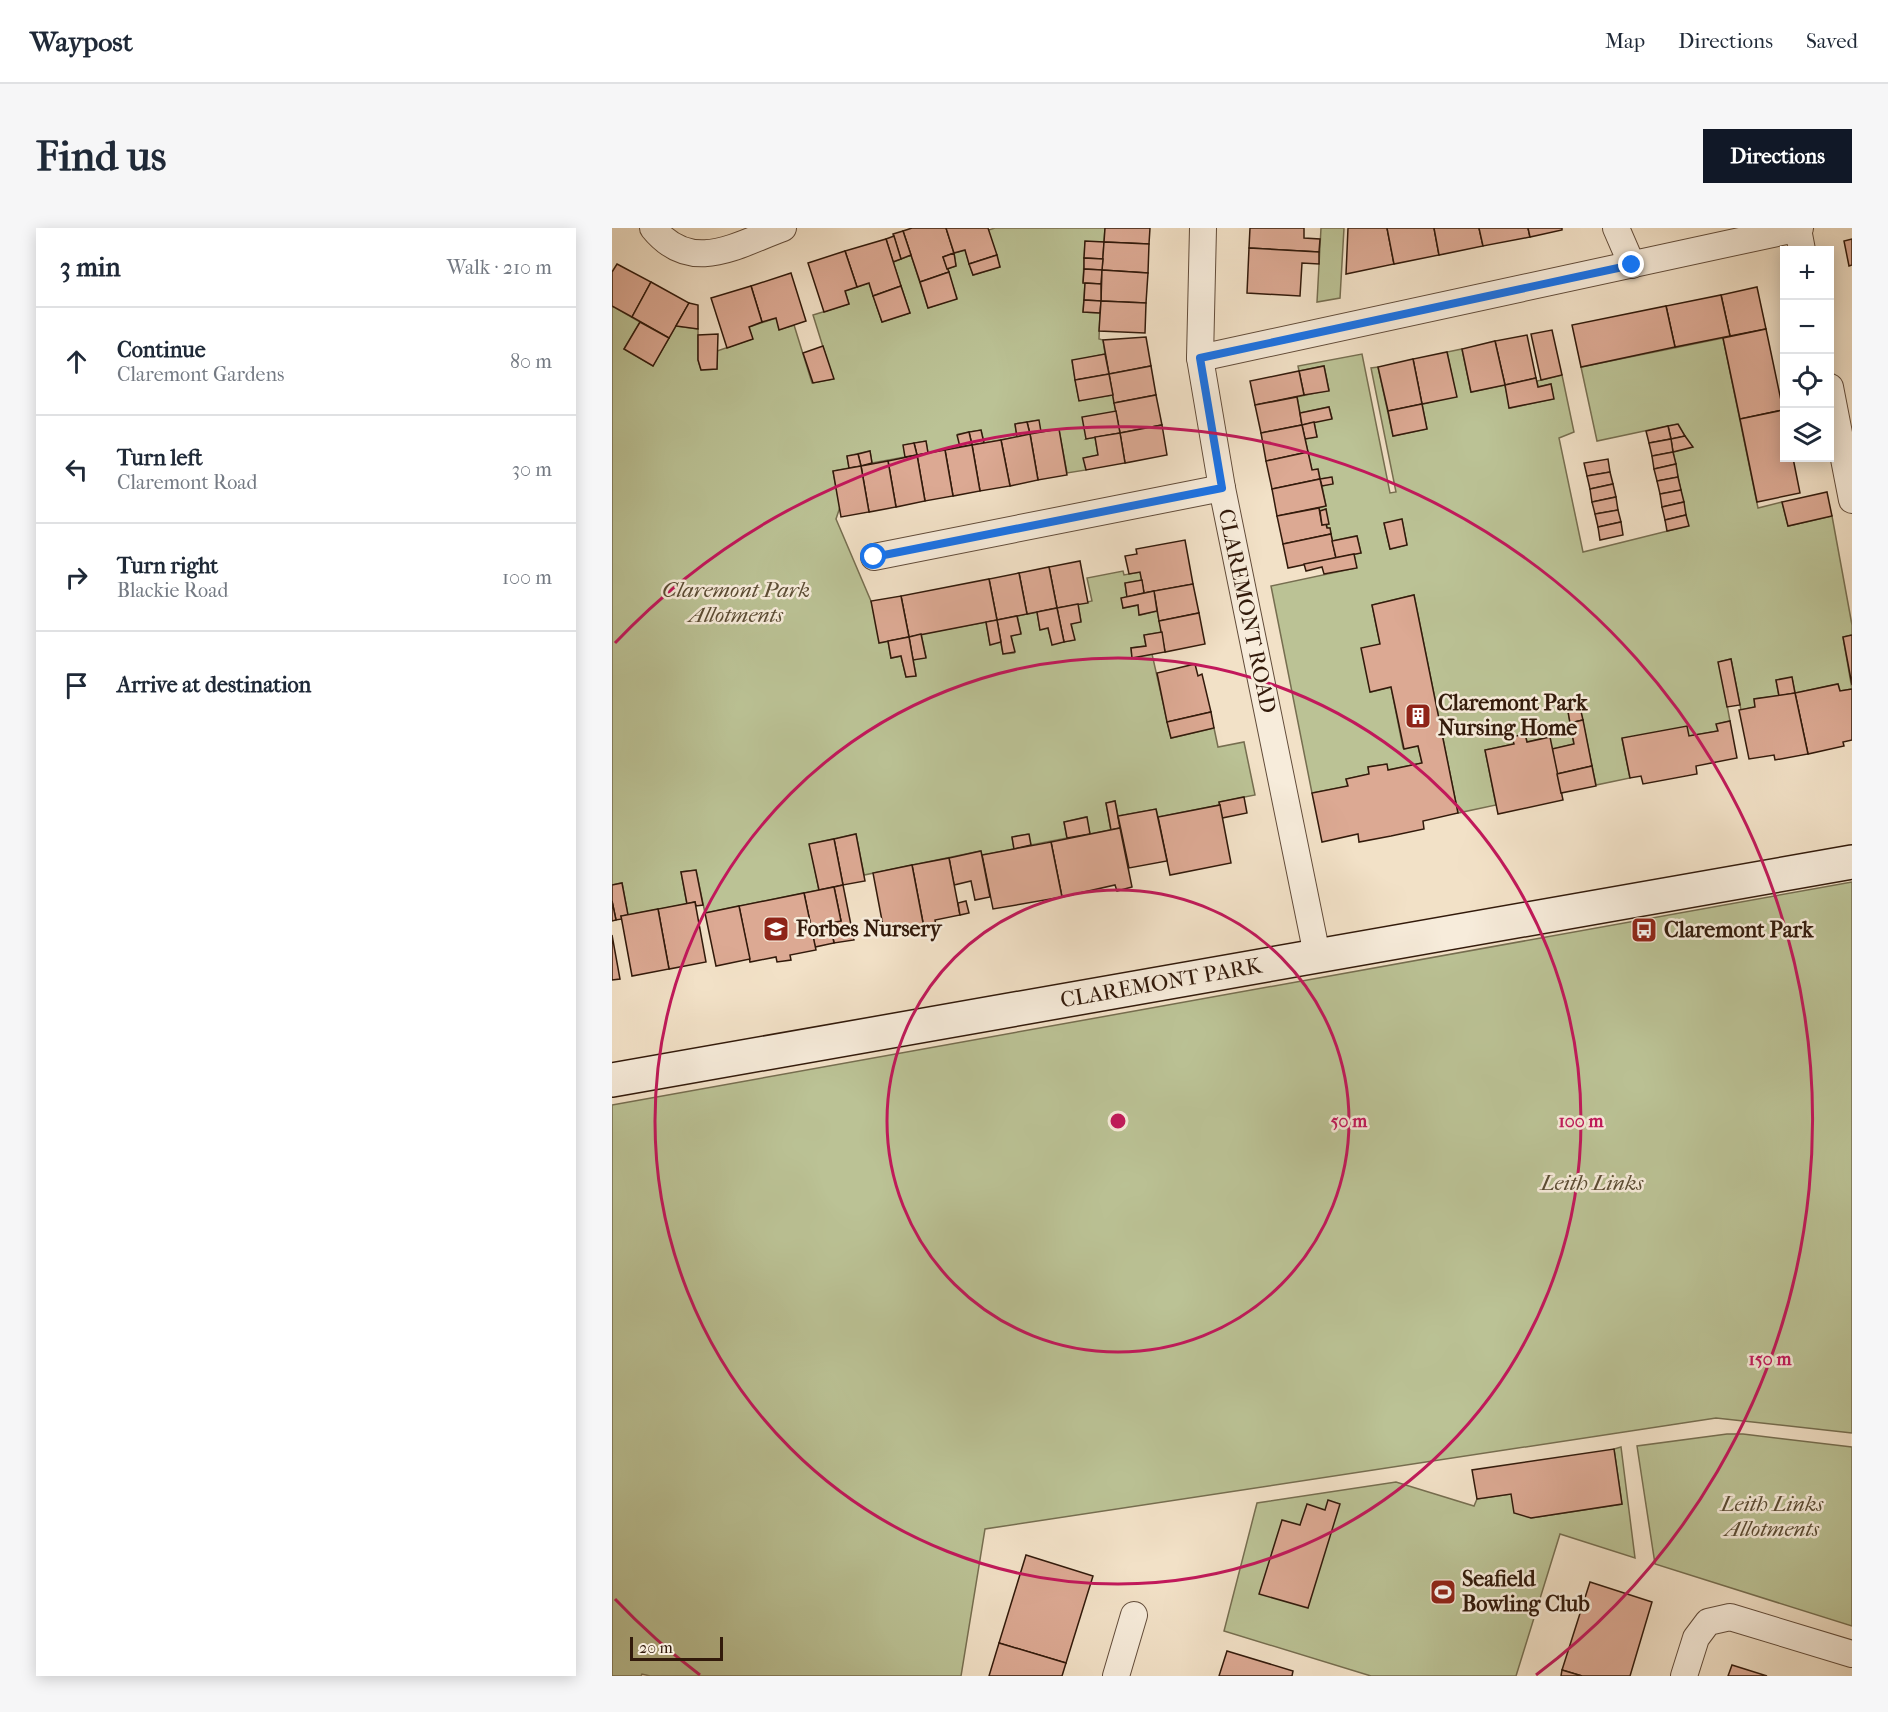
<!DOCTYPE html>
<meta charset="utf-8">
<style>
body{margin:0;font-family:"IM FELL French Canon",serif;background:#f6f6f7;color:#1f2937}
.controls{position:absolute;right:18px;top:18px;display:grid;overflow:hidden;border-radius:0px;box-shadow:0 3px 15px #0003}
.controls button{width:54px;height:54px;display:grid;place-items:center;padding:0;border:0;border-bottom:2px solid #e0e1e3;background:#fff;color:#1f2937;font:30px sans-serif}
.scale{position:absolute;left:18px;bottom:15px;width:93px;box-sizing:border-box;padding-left:6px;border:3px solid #321a0b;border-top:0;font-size:16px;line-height:21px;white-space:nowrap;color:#321a0b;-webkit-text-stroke:4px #f7ecdb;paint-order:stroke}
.stop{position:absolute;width:18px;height:18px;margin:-14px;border:4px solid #1a73e8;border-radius:50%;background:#fff}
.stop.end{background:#1a73e8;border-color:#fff;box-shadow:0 2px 6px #0008}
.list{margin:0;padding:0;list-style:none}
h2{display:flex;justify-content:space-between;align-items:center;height:78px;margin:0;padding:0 24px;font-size:26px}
h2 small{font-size:20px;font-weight:400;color:#747a83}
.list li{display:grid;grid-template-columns:39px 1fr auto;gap:18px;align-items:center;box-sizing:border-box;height:108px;padding:0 24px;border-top:2px solid #e0e1e3}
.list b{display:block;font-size:22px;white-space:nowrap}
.list p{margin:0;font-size:20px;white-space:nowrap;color:#747a83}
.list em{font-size:20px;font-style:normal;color:#747a83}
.icon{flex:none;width:33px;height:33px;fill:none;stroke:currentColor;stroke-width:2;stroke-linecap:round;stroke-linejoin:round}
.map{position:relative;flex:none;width:1240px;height:1448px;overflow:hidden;border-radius:0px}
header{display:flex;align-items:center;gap:36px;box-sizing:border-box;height:84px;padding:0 30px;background:#fff;border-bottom:2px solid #e0e1e3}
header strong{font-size:28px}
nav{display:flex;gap:33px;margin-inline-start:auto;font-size:21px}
.intro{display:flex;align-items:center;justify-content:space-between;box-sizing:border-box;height:144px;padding:0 36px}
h1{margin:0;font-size:42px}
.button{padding:15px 27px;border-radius:0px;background:#111827;color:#fff;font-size:21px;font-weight:700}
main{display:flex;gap:36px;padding:0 36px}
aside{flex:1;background:#fff;border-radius:0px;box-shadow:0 3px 15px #0003}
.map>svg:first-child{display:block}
.green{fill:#bbc295;stroke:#766e50;stroke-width:1.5;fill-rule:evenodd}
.building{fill:#dca993;stroke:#321a0b;stroke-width:1.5}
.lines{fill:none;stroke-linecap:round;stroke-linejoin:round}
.street-casing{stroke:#624c3a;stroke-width:28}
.secondary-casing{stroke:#321a0b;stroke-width:36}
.street{stroke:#f7ecdb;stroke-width:26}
.secondary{stroke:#f7ecdb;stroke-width:33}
.route{stroke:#1a73e8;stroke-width:8}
.ring{fill:none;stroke:#c2185b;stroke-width:3}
.labels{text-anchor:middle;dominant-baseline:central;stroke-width:5;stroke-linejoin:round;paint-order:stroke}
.park-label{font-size:22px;font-style:italic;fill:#5b4c34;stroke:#f7ecdb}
.street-label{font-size:22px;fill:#321a0b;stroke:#f7ecdb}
.poi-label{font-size:22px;font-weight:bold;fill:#321a0b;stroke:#f7ecdb;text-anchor:start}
.centre{fill:#c2185b;stroke:#f7ecdb;stroke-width:3}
.ring-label{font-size:18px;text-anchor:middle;font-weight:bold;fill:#c2185b;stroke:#f7ecdb;stroke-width:5;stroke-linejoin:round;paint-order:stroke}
</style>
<header>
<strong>Waypost</strong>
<nav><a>Map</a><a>Directions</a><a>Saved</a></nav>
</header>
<div class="intro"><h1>Find us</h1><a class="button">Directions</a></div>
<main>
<aside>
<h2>3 min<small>Walk · 210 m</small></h2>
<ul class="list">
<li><svg class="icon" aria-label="ahead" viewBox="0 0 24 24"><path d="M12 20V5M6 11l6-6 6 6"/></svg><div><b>Continue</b><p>Claremont Gardens</p></div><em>80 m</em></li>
<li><svg class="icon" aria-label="left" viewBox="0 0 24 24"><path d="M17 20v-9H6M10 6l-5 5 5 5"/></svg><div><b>Turn left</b><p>Claremont Road</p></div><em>30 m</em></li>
<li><svg class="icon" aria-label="right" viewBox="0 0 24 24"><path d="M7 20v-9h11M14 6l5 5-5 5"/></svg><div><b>Turn right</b><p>Blackie Road</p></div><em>100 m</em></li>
<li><svg class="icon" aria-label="arrive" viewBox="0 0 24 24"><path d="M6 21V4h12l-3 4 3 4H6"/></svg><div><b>Arrive at destination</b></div></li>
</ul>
</aside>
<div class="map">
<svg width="1240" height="1448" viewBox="0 0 1240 1448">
<rect width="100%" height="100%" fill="#f2e1c7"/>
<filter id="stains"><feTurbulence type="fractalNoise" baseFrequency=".00333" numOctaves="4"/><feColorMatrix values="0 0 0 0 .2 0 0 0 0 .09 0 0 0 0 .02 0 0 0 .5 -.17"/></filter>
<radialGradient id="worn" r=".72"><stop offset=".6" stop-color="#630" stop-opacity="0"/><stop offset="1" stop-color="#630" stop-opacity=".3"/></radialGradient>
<g class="green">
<polygon points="383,0 493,0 492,14 473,14 471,54 473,55 471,84 488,85 487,111 491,112 493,126 460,133 467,172 501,167 504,183 474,211 483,209 486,227 472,230 474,242 455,245 447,202 429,204 426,192 403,196 405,209 372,215 369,202 346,206 348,219 316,225 314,213 292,217 293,229 260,235 258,223 235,228 237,240 221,243 228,279 224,291 276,413 279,430 289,428 294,449 304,447 301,432 314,429 309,406 374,394 378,416 389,414 391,426 402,425 399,408 409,405 405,388 425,384 428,401 436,400 440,416 462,412 459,396 469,393 466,376 480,373 475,350 511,343 512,347 528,344 530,352 513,355 515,369 510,370 511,380 526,377 528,387 545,383 550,404 532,407 534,418 519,420 520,429 540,426 559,510 602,500 606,519 632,514 643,567 607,574 608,577 546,589 544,581 506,588 503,573 494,575 499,602 478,606 474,589 452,594 455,610 419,617 416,606 400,609 402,621 370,627 368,623 252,647 244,606 198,616 207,662 93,685 84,642 69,644 75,676 16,687 10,655 0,657 0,78 28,94 12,121 41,138 64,98 86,101 86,132 89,142 105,141 105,123 140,111 137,99 164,90 168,101 182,97 200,155 221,151 201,87 237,76 233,63 257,55 270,94 298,85 281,34 299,27 316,80 345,70 335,41 344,38 342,25 353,22 361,47 388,39 376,2"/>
<polygon points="709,0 732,0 728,70 705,74"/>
<path d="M1111 110 1146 280 1170 274 1176 298 1220 288 1240 397V407L1231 409 1240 461 1228 463 1226 456 1183 465 1180 450 1164 452 1167 468 1142 471 1143 479 1129 482 1119 431 1107 434 1118 493 1105 496 1106 503 1077 508 1010 511 1018 550 984 557 967 475 955 477 962 516 940 521 937 509 915 514 913 506 901 509 902 516 873 522 884 577 846 585 802 367 760 377 768 416 759 464 779 459 791 520 806 518 810 535 776 542 774 536 756 539 757 546 734 551 736 558 700 565 659 358 744 340 742 326 749 325 745 308 720 313 718 300H715L714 281 708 283 707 280 714 278 710 258 721 255 719 249 708 251 706 241 700 242 693 211 705 209 702 194 720 190 717 179 688 185 685 169 717 162 712 138 687 143 686 138 750 126 778 265 784 264 759 140 766 139 781 208 815 201 810 176 844 168 835 124 850 121 859 164 893 157 898 180 941 171 939 156 926 159 925 153 950 147 962 204 947 210 971 324 1076 298 1061 224 1080 219 1065 196 985 213 969 139ZM790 292 795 317 778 321 772 295Z"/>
<polygon points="1240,654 1240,1205 1104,1190 373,1301 349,1448 38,1448 30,1446 29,1448 0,1448 0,877"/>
<polygon points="1115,1206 1131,1206 1240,1219 1240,1398 1043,1336 1025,1218"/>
<polygon points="1009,1219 1023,1330 948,1306 904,1448 759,1448 612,1403 645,1275 784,1254 862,1278 865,1271 899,1266 919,1290 1010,1276 1002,1221"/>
</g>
<g class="building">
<polygon points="300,0 334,0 342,25 331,29 337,44 308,54 291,3"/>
<polygon points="334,0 376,0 385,27 357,36 353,22 342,25"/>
<polygon points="493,0 538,0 537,16 492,14"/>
<polygon points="638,0 692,0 692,10 708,11 707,24 637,20"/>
<polygon points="736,0 775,0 782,36 734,46"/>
<polygon points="775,0 822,0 827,27 782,36"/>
<polygon points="822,0 867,0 871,18 827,27"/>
<polygon points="867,0 916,0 918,9 871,18"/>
<polygon points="916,0 950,0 950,2 918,9"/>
<polygon points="291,3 299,27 289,31 281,6"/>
<polygon points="282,8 289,31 281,34 274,11"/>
<polygon points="274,11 289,58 261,68 257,55 245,59 233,23"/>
<polygon points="1240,11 1240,37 1237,38 1232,13"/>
<polygon points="473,13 492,14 491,31 472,30"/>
<polygon points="492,14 537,16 536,45 490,42"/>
<polygon points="637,20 707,24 707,36 690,35 688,68 635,65"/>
<polygon points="233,23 245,59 233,63 237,76 212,84 196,35"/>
<polygon points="342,25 344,38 335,41 331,29"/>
<polygon points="385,27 388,39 361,47 357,36"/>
<polygon points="472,30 491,31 490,42 472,41"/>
<polygon points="5,36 39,54 20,89 0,78 0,44"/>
<polygon points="472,41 490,42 489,56 471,55"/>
<polygon points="490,42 536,45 534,75 489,73"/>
<polygon points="337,44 345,71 316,80 308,54"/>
<polygon points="179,45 194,93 167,102 164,90 150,94 139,58"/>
<polygon points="39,54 77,75 57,110 20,89"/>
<polygon points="473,55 489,56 489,73 472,72"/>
<polygon points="139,58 150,94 137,99 141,111 115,120 99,70"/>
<polygon points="289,58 298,85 270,94 261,68"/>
<polygon points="1145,59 1154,101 1118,108 1109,67"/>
<polygon points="1109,67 1118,108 1063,119 1054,78"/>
<polygon points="472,72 489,73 488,85 471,84"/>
<polygon points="489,73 534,75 533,105 487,103"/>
<polygon points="77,75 86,77 86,101 64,98"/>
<polygon points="1054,78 1063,119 969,139 960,97"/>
<polygon points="28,94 57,110 41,138 12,121"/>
<polygon points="1154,101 1171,182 1128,191 1111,110"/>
<polygon points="940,102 950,147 929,152 919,106"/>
<polygon points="106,106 105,141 89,142 86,132 86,107"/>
<polygon points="915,107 924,150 893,157 883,113"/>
<polygon points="534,109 539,138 497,146 491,112"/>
<polygon points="883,113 893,157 859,164 850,121"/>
<polygon points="211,118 222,151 201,155 191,125"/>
<polygon points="835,124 845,169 810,176 801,131"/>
<polygon points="493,126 497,146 463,152 460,132"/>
<polygon points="801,131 810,176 776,183 766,139"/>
<polygon points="539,138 544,167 502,175 497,146"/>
<polygon points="712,138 717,163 692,167 687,143"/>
<polygon points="687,143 692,167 643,177 638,153"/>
<polygon points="497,146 501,167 467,173 463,152"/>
<polygon points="924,150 926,159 939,156 942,171 897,180 893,157"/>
<polygon points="544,167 550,197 508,205 502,175"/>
<polygon points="685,169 690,197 649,205 643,177"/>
<polygon points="810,176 815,201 781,208 776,183"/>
<polygon points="717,179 720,191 690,197 688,185"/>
<polygon points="1171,182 1172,190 1172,230 1181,230 1188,265 1145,274 1128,191"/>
<polygon points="504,183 508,205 474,211 470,189"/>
<polygon points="427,192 429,204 418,206 415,194"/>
<polygon points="415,194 418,206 405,209 403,196"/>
<polygon points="702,194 705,209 693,211 690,197"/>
<polygon points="1066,196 1073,208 1059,211 1056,198"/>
<polygon points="550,197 555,227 513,235 508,205"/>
<polygon points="690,197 696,224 654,233 649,205"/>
<polygon points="1056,198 1059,211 1037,215 1034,203"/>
<polygon points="447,201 455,247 426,252 418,206"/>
<polygon points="369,202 372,215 360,217 357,204"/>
<polygon points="357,204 360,217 348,219 345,207"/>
<polygon points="508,205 513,235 474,242 471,230 486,227 483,209"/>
<polygon points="418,206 426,252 398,258 389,212"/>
<polygon points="1073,208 1081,219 1061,224 1059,211"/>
<polygon points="1059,211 1061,224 1040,228 1037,215"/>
<polygon points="389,212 398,258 368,263 360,217"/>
<polygon points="314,213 316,225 305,227 302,215"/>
<polygon points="302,215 305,227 293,229 291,217"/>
<polygon points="360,217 368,263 341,268 333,222"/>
<polygon points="333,222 341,268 313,273 305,227"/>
<polygon points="258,223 260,235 249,238 246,226"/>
<polygon points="696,224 700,242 706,241 708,251 660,261 654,233"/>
<polygon points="1061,224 1064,236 1042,241 1040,228"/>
<polygon points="246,226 249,238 237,240 235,228"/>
<polygon points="305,227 313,273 284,279 276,233"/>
<polygon points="996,231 998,244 975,248 972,235"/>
<polygon points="276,233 284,279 257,284 249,238"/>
<polygon points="1064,236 1066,249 1045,253 1042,241"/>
<polygon points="249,238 257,284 229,289 221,243"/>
<polygon points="998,244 1001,256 978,261 975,248"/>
<polygon points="720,249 721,256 710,258 708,251"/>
<polygon points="1066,249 1069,262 1048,266 1045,253"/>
<polygon points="708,251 714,278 665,288 660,261"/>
<polygon points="1001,256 1004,269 980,274 978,261"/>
<polygon points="1069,262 1072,274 1050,279 1048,266"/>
<polygon points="1215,264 1220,288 1176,298 1170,274"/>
<polygon points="1004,269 1006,282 983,286 980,274"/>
<polygon points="1072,274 1074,287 1053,292 1050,279"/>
<polygon points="707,280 710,297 714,296 715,300 718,300 719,306 671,316 665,288"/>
<polygon points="714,281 717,296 710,297 708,283"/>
<polygon points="1006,282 1009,294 986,299 983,286"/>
<polygon points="1074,287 1077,298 1055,303 1053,292"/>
<polygon points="790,291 795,317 778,321 772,295"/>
<polygon points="1009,294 1011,307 988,312 986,299"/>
<polygon points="719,306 724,330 676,340 671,316"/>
<polygon points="745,308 749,325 724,330 720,313"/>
<polygon points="573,312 581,356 532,365 528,344 517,346 513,328 525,326 524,321"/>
<polygon points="742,326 745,340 712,346 710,339 694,343 692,336"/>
<polygon points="468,333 476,375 445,380 437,339"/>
<polygon points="437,339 445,380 415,386 407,345"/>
<polygon points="407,345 415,386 385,392 377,351"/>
<polygon points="377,351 385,392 297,409 289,368"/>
<polygon points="530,352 532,365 515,369 513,355"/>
<polygon points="581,356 587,385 547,393 542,363"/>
<polygon points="542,363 545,383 527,387 526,377 511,380 509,370"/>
<polygon points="802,367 846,585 811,593 812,601 779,608 747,614 746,606 710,614 700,565 736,558 734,551 757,546 756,539 775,536 776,542 810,535 806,518 792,521 779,459 758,464 749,420 768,416 760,377"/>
<polygon points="289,368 297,409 267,415 259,373"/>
<polygon points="466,376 469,394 459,396 463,412 452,414 445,380"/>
<polygon points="445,380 452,414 440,417 436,400 428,402 425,384"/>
<polygon points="587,385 593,416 553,424 547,393"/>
<polygon points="405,388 409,406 399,408 403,424 391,426 385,392"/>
<polygon points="385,392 389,414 378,417 374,394"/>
<polygon points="550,404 553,424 520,430 519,420 534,418 532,407"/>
<polygon points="309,406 314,430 301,432 297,409"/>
<polygon points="1240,407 1240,457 1231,409"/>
<polygon points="297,409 304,448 294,449 289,428 279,430 276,413"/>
<polygon points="1119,431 1128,477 1115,479 1106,434"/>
<polygon points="583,436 586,448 590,446 599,484 555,494 545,445"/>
<polygon points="1180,449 1183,465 1167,468 1164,452"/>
<polygon points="1226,456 1228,463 1240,461 1240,512 1231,514 1232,518 1196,526 1183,465"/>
<polygon points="1183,465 1196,526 1163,532 1162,527 1137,531 1127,482 1143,479 1142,471"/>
<polygon points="967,475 971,492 958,495 955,478"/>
<polygon points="599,484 602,500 559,510 555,494"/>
<polygon points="971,492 980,538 945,546 940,521 962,516 958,495"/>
<polygon points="1118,493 1125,530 1084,538 1085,546 1031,556 1029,548 1018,550 1010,510 1075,498 1077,508 1106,503 1104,496"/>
<polygon points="913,506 915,514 938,509 951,572 886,586 873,522 902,516 900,509"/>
<polygon points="980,538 984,558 949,565 945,546"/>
<polygon points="632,569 635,585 610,590 607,574"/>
<polygon points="503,573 508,600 499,602 494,575"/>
<polygon points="608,577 619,635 558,647 546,589"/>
<polygon points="544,581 555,633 517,640 506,588"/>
<polygon points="475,589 478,606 455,610 452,594"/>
<polygon points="508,600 520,659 505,663 503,657 450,669 439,614"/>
<polygon points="244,606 253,653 231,657 222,611"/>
<polygon points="417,606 419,617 402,621 400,609"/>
<polygon points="222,611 231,657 207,662 197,616"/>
<polygon points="439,614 450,669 381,681 370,627"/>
<polygon points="369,623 378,669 363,672 359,653 342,657 337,630"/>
<polygon points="337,630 348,687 323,692 324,697 312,700 300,637"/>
<polygon points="300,637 312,700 297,703 297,698 272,703 261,645"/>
<polygon points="84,642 91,677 84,678 83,674 75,676 69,644"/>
<polygon points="10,655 16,687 9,688 10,691 4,692 0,673 0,657"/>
<polygon points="231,657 242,712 222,715 218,695 229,693 222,659"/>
<polygon points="222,659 229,693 218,695 222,715 203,719 192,665"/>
<polygon points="192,665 204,722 178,727 179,732 165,734 164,729 138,734 127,678"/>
<polygon points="0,673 4,692 0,693"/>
<polygon points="354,673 357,685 348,687 346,675"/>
<polygon points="83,674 94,734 57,741 46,681"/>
<polygon points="127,678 138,731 104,738 93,685"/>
<polygon points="46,681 57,741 20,748 9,688"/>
<polygon points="0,707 8,751 0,752"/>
<polygon points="1002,1221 1010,1276 919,1290 902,1285 899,1266 865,1271 860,1242"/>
<polygon points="716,1272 728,1276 696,1380 647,1366 670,1292 688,1297 695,1276 713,1282"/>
<polygon points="414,1327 481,1348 454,1435 387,1415"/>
<polygon points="978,1354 1040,1374 1018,1448 970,1448 950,1442"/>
<polygon points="387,1415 454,1435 450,1448 377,1448"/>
<polygon points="615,1423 681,1443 680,1448 607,1448"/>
<polygon points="1120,1437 1155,1448 1116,1448"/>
<polygon points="950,1442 970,1448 949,1448"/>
</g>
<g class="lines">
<g class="street-casing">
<g id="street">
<path d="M41 0C80 48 126 16 171 0"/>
<polyline points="591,0 588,130 610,260 705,727"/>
<polyline points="1004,0 1020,37"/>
<polyline points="1186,1 1190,22"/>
<polyline points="588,130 1188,0"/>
<polyline points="1218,159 1240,272"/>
<polyline points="262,329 610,260"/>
<polyline points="504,1448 522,1387"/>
<polyline points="1072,1448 1084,1410 1096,1394 1118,1389 1240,1426"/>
</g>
</g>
<g class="secondary-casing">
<polyline id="secondary" points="0,852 1240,634"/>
</g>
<use href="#street" class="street"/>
<use href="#secondary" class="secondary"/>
</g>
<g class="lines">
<polyline class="route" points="262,329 610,260 588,130 1020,37"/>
</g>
<g class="ring">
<circle cx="506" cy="893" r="231"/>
<circle cx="506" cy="893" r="463"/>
<path d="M88 1447A694 694 0 0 1 3 1371M3 415A694 694 0 1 1 924 1447"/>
</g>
<defs>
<g id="building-square" transform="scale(1.35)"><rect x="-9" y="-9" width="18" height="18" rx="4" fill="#8f2418" stroke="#f7ecdb"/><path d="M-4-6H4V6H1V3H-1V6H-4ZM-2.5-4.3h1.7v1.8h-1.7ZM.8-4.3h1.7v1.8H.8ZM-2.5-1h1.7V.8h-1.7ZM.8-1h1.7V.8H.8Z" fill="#fff"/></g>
<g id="school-square" transform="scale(1.35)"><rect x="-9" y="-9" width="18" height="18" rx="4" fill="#8f2418" stroke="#f7ecdb"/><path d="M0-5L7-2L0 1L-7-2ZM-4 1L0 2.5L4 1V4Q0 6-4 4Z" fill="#fff"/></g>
<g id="bus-square" transform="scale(1.35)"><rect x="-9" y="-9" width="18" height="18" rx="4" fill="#8f2418" stroke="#f7ecdb"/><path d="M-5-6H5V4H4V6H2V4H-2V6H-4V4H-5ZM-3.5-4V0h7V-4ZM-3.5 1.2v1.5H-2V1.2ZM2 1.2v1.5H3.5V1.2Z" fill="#fff"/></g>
<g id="stadium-square" transform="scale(1.35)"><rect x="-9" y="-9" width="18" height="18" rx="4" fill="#8f2418" stroke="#f7ecdb"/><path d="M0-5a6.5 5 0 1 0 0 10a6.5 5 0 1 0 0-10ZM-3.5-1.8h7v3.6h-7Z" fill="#fff"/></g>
</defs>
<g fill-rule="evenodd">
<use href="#building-square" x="806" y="488"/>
<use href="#school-square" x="164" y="701"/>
<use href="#bus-square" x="1032" y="702"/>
<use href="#stadium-square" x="831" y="1364"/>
</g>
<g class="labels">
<g class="park-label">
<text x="124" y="362">Claremont Park<tspan x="124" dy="25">Allotments</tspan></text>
<text x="980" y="955">Leith Links</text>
<text x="1160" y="1276">Leith Links<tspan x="1160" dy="25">Allotments</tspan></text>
</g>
<g class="street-label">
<text transform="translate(635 383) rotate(78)">CLAREMONT ROAD</text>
<text transform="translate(549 755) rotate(-10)">CLAREMONT PARK</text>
</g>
<g class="poi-label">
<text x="826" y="475">Claremont Park<tspan x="826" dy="25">Nursing Home</tspan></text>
<text x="184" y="701">Forbes Nursery</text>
<text x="1052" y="702">Claremont Park</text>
<text x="850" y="1351">Seafield<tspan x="850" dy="25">Bowling Club</tspan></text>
</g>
</g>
<circle cx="506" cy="893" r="9" class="centre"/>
<g class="ring-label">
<text x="737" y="899">50 m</text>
<text x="969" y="899">100 m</text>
<text x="1158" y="1137">150 m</text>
</g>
<rect width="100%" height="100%" filter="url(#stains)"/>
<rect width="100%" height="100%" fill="url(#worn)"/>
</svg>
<div class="controls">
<button>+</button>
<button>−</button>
<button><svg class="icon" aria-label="locate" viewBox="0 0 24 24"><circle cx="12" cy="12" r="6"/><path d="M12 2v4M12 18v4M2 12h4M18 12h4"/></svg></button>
<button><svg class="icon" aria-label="layers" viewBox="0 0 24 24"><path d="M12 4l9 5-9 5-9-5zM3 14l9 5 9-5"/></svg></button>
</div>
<div class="scale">20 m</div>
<div class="stop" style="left:262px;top:329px"></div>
<div class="stop end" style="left:1020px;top:37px"></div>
</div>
</main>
